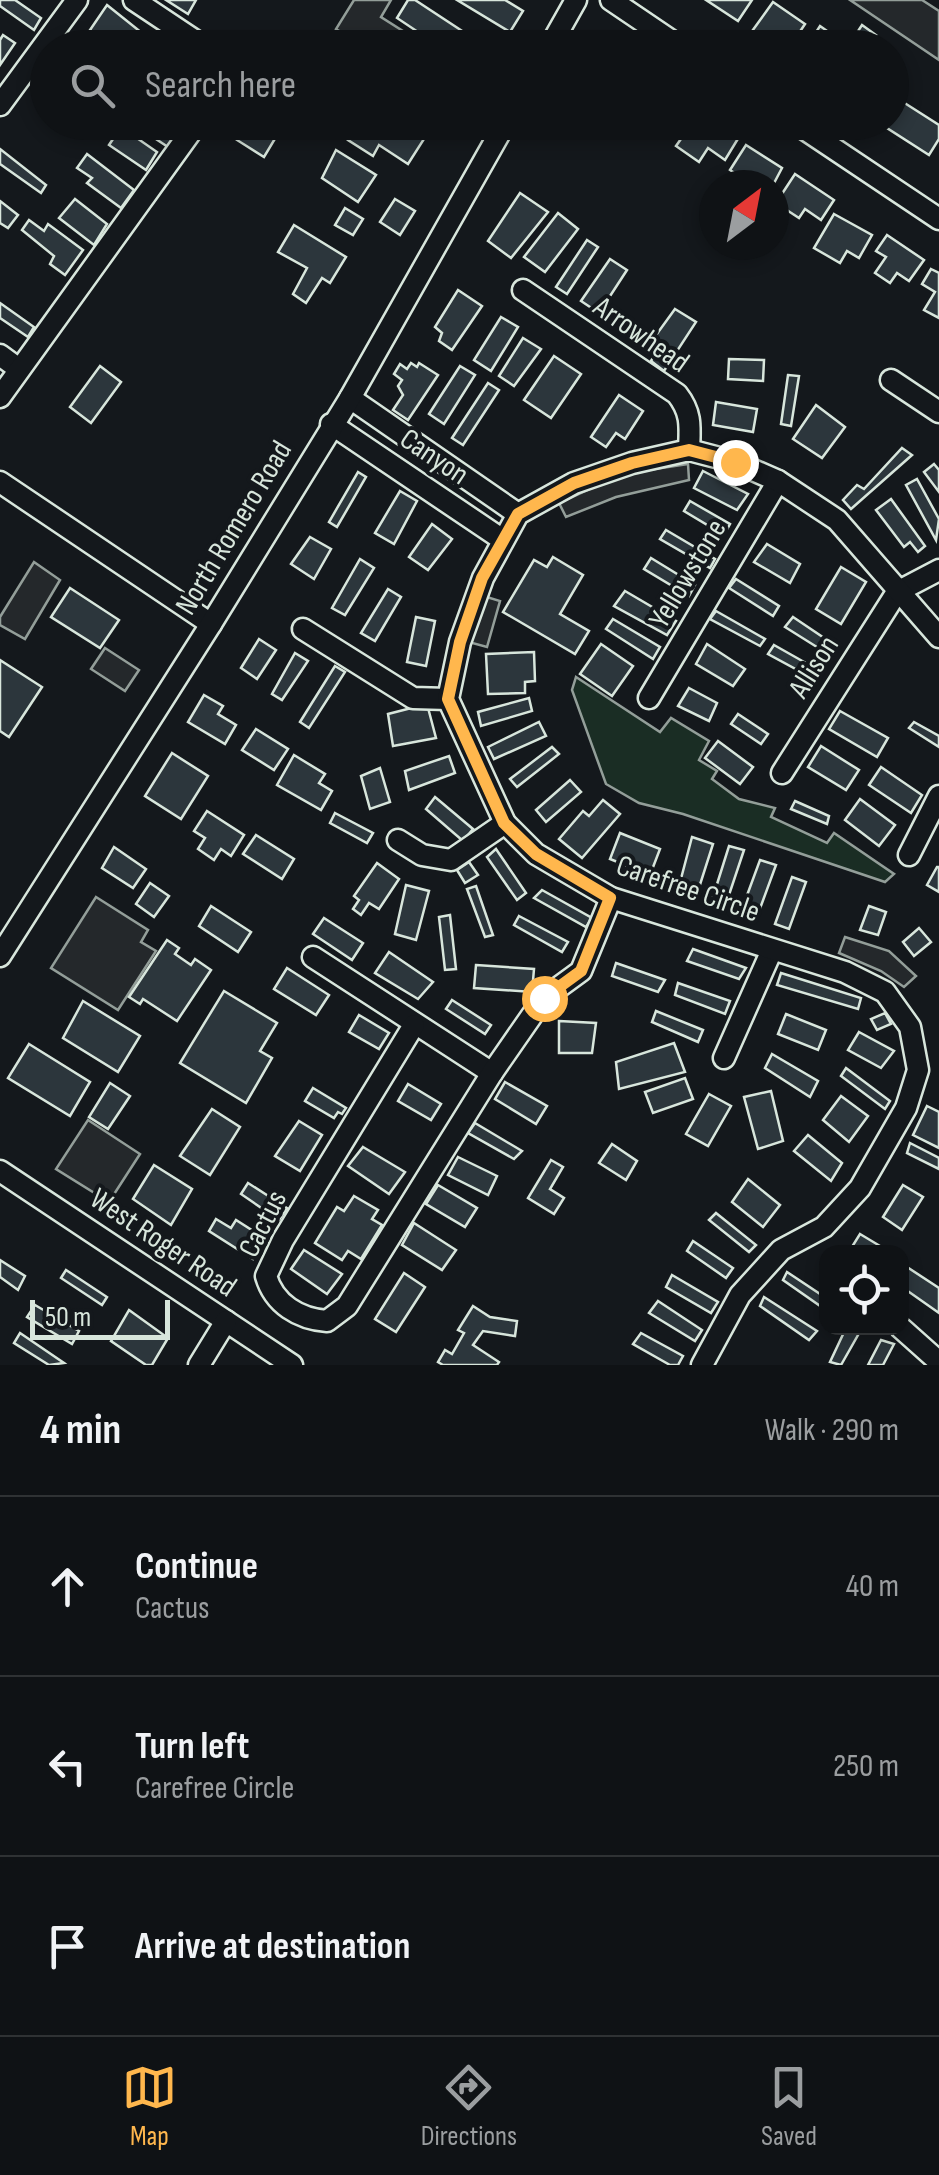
<!DOCTYPE html>
<meta charset="utf-8">
<style>
body{margin:0;font-family:"Sofia Sans Condensed",sans-serif;background:#1d2022;color:#f1f3f6}
.controls{position:absolute;right:30px;bottom:30px;display:grid;overflow:hidden;border-radius:20px;box-shadow:0 5px 15px #0003}
.controls button{width:90px;height:90px;display:grid;place-items:center;padding:0;border:0;border-bottom:2px solid #2f3234;background:#0f1215;color:#f1f3f6;font:50px sans-serif}
.compass{position:absolute;left:699px;top:170px;width:90px;height:90px;border-radius:50%;background:#0f1215;box-shadow:0 5px 15px #0003;rotate:32deg}
.scale{position:absolute;left:30px;bottom:25px;width:140px;box-sizing:border-box;padding-left:10px;border:5px solid #d8e6dc;border-top:0;font-size:28px;line-height:35px;white-space:nowrap;color:#d8e6dc;-webkit-text-stroke:8px #14181c;paint-order:stroke}
.stop{position:absolute;width:30px;height:30px;margin:-22px;border:8px solid #ffb74d;border-radius:50%;background:#fff}
.stop.end{background:#ffb74d;border-color:#fff;box-shadow:0 2px 10px #0008}
.list{margin:0;padding:0;list-style:none}
h2{display:flex;justify-content:space-between;align-items:center;height:130px;margin:0;padding:0 40px;font-size:42px}
h2 small{font-size:32px;font-weight:400;color:#9b9ea0}
.list li{display:grid;grid-template-columns:65px 1fr auto;gap:30px;align-items:center;box-sizing:border-box;height:180px;padding:0 40px;border-top:2px solid #2f3234}
.list b{display:block;font-size:38px;white-space:nowrap}
.list p{margin:0;font-size:32px;white-space:nowrap;color:#9b9ea0}
.list em{font-size:32px;font-style:normal;color:#9b9ea0}
.icon{flex:none;width:55px;height:55px;fill:none;stroke:currentColor;stroke-width:2;stroke-linecap:round;stroke-linejoin:round}
.map{position:relative;flex:none;width:939px;height:1365px;overflow:hidden}
.search{position:absolute;background:#0f1215;box-shadow:0 5px 15px #0003;left:30px;right:30px;top:30px;height:110px;display:flex;align-items:center;gap:25px;box-sizing:border-box;padding:0 35px;border-radius:55px;color:#9b9ea0;font-size:38px}
.sheet{height:670px;background:#0f1215}
nav{display:flex;justify-content:space-around;align-items:center;box-sizing:border-box;height:140px;border-top:2px solid #2f3234;background:#0f1215;font-size:28px;color:#9b9ea0}
nav a{display:grid;justify-items:center;gap:5px}
nav .on{color:#ffb74d}
.map>svg:first-child{display:block}
.green{fill:#1a2d24;stroke:#939e99;stroke-width:2.5}
.parking{fill:#24282b;stroke:#939e99;stroke-width:2.5}
.building{fill:#2c363c;stroke:#d8e6dc;stroke-width:2.5}
.lines{fill:none;stroke-linecap:round;stroke-linejoin:round}
.minor-casing{stroke:#d8e6dc;stroke-width:25}
.minor{stroke:#14181c;stroke-width:20}
.route{stroke:#ffb74d;stroke-width:12}
.labels{text-anchor:middle;dominant-baseline:central;stroke-width:8;stroke-linejoin:round;paint-order:stroke}
.street-label{font-size:30px;fill:#d8e6dc;stroke:#14181c}
</style>
<div class="map">
<svg width="939" height="1365" viewBox="0 0 939 1365">
<rect width="100%" height="100%" fill="#14181c"/>
<polygon class="green" points="576,677 660,732 671,718 709,741 699,760 717,771 712,779 739,799 775,808 771,817 827,843 834,833 894,874 885,882 683,814 639,803 606,784 572,690"/>
<g class="parking">
<polygon points="354,0 391,0 381,17 428,47 365,47 336,29"/>
<polygon points="850,0 922,0 939,11 939,60"/>
<polygon points="688,464 689,480 616,497 566,517 559,503 622,474"/>
<polygon points="34,562 60,580 25,639 0,625 0,617"/>
<polygon points="477,594 500,601 487,647 461,640"/>
<polygon points="105,648 139,670 125,691 91,669"/>
<polygon points="96,897 148,930 141,942 156,951 118,1010 51,968"/>
<polygon points="845,937 889,951 916,976 904,987 881,971 839,953"/>
<polygon points="88,1120 140,1154 109,1202 56,1169"/>
</g>
<g class="building">
<polygon points="0,0 15,0 41,18 34,30 0,6"/>
<polygon points="166,0 196,0 188,14"/>
<polygon points="408,0 415,0 488,48 442,48 397,18"/>
<polygon points="457,0 505,0 523,11 510,32"/>
<polygon points="706,0 752,0 738,21"/>
<polygon points="773,2 805,24 789,48 769,48 750,34"/>
<polygon points="107,5 142,33 132,48 123,48 118,43 113,48 90,30"/>
<polygon points="862,25 876,35 868,48 847,48"/>
<polygon points="820,26 830,33 821,45 824,48 806,48"/>
<polygon points="3,35 15,43 0,65 0,40"/>
<polygon points="903,102 939,125 939,139 929,155 887,128"/>
<polygon points="141,122 184,122 168,147 138,127"/>
<polygon points="249,122 285,122 264,157 237,140"/>
<polygon points="359,122 370,122 380,129 384,122 416,122 421,126 416,134 424,139 408,164 379,145 373,156 348,140"/>
<polygon points="693,122 718,122 739,137 725,160 708,148 699,162 676,146"/>
<polygon points="121,127 157,152 146,170 109,145"/>
<polygon points="746,145 782,168 773,185 766,185 748,173 742,178 730,170"/>
<polygon points="0,149 46,185 41,193 0,164"/>
<polygon points="336,150 376,175 358,202 322,178"/>
<polygon points="87,154 134,190 121,208 87,183 92,178 77,168"/>
<polygon points="795,174 834,200 821,220 805,209 799,218 776,203"/>
<polygon points="520,193 548,212 511,258 488,241"/>
<polygon points="75,199 107,224 94,245 59,218"/>
<polygon points="395,199 415,211 400,235 380,222"/>
<polygon points="0,201 18,215 8,228 0,223"/>
<polygon points="345,208 363,219 353,235 335,225"/>
<polygon points="558,213 578,229 545,272 524,257"/>
<polygon points="834,214 872,235 859,258 847,251 840,263 814,248"/>
<polygon points="29,220 44,231 48,224 83,250 65,275 50,264 54,256 22,230"/>
<polygon points="294,225 346,257 330,283 322,278 306,303 293,294 307,268 278,252"/>
<polygon points="887,235 924,260 909,281 897,273 890,283 875,273 886,257 876,251"/>
<polygon points="587,240 598,247 567,294 556,287"/>
<polygon points="610,259 627,270 599,313 581,301"/>
<polygon points="931,269 939,273 939,318 924,310 935,292 922,284"/>
<polygon points="458,290 482,306 452,350 439,341 442,333 435,327"/>
<polygon points="0,303 34,327 28,337 0,318"/>
<polygon points="675,309 696,322 664,371 651,361 658,349 651,342"/>
<polygon points="501,317 518,327 491,371 474,360"/>
<polygon points="523,338 541,349 514,386 499,376"/>
<polygon points="554,356 581,374 551,418 524,400"/>
<polygon points="729,359 764,360 763,381 728,379"/>
<polygon points="411,363 417,367 419,363 438,375 408,420 393,410 403,395 398,386 402,380 394,374 400,364 407,369"/>
<polygon points="100,366 121,382 91,423 70,407"/>
<polygon points="460,366 475,375 444,424 429,414"/>
<polygon points="788,375 799,376 791,426 781,424"/>
<polygon points="488,383 499,390 463,445 452,438"/>
<polygon points="619,395 643,411 625,439 616,433 606,447 591,437"/>
<polygon points="716,402 757,409 753,432 713,425"/>
<polygon points="816,405 845,427 822,458 793,439"/>
<polygon points="902,448 912,455 851,509 843,500 857,485 864,489"/>
<polygon points="934,464 939,470 939,492 924,472"/>
<polygon points="703,471 748,494 737,510 694,488"/>
<polygon points="358,472 366,477 337,527 329,522"/>
<polygon points="917,479 939,519 936,540 906,485"/>
<polygon points="400,491 417,501 394,544 375,533"/>
<polygon points="891,499 925,546 918,552 910,542 904,547 876,510"/>
<polygon points="690,501 730,524 724,535 684,511"/>
<polygon points="432,524 452,539 428,570 409,557"/>
<polygon points="666,530 715,559 710,568 660,539"/>
<polygon points="310,537 331,549 314,579 291,564"/>
<polygon points="767,544 800,564 790,583 754,562"/>
<polygon points="553,557 583,575 560,614 589,631 575,654 503,612 534,560 547,567"/>
<polygon points="651,558 695,585 689,596 644,569"/>
<polygon points="360,559 374,568 345,615 332,608"/>
<polygon points="841,567 866,582 841,624 816,609"/>
<polygon points="736,579 779,606 773,616 729,588"/>
<polygon points="70,588 119,620 100,648 51,617"/>
<polygon points="388,589 401,597 375,641 361,633"/>
<polygon points="625,591 676,621 667,635 614,606"/>
<polygon points="716,611 765,639 760,646 710,619"/>
<polygon points="416,617 435,621 426,666 407,662"/>
<polygon points="793,617 836,646 828,654 785,627"/>
<polygon points="613,619 660,647 653,659 606,629"/>
<polygon points="259,639 276,650 257,679 241,668"/>
<polygon points="601,644 633,666 612,696 580,674"/>
<polygon points="707,644 745,669 733,686 696,664"/>
<polygon points="774,645 820,671 816,680 768,654"/>
<polygon points="534,652 535,681 525,682 525,693 488,694 486,654"/>
<polygon points="295,653 308,661 282,700 272,694"/>
<polygon points="0,660 42,687 9,737 0,731"/>
<polygon points="335,666 345,672 309,728 300,722"/>
<polygon points="689,688 717,703 709,721 678,706"/>
<polygon points="204,695 223,706 218,714 236,725 225,744 188,722"/>
<polygon points="529,698 532,711 481,726 478,712"/>
<polygon points="427,704 436,738 393,746 388,714"/>
<polygon points="840,711 888,738 877,757 829,729"/>
<polygon points="738,714 768,734 761,744 731,724"/>
<polygon points="539,722 546,736 494,759 488,747"/>
<polygon points="914,722 939,736 939,747 909,728"/>
<polygon points="256,729 288,749 274,770 242,750"/>
<polygon points="718,741 753,767 740,784 705,758"/>
<polygon points="821,746 859,770 846,790 808,767"/>
<polygon points="552,747 559,754 517,787 510,779"/>
<polygon points="172,753 208,776 181,819 145,796"/>
<polygon points="294,755 325,774 319,783 332,791 321,810 277,785"/>
<polygon points="449,756 455,773 409,790 405,771"/>
<polygon points="881,767 922,795 911,813 869,785"/>
<polygon points="380,768 390,802 370,809 361,776"/>
<polygon points="570,780 581,792 546,822 536,810"/>
<polygon points="435,797 473,829 463,841 426,809"/>
<polygon points="860,799 895,825 879,846 845,820"/>
<polygon points="603,800 620,814 582,858 559,839 583,811 589,816"/>
<polygon points="795,801 829,816 827,824 791,809"/>
<polygon points="207,811 244,835 231,856 221,849 214,860 198,849 205,838 194,831"/>
<polygon points="335,813 373,833 367,843 330,823"/>
<polygon points="620,833 660,849 650,875 610,859"/>
<polygon points="256,835 294,859 282,879 243,854"/>
<polygon points="692,837 713,844 697,894 678,890"/>
<polygon points="729,846 744,850 726,904 712,900"/>
<polygon points="114,847 146,869 133,888 102,868"/>
<polygon points="496,849 526,893 517,900 487,857"/>
<polygon points="760,860 776,865 758,914 742,909"/>
<polygon points="469,862 478,875 465,883 457,870"/>
<polygon points="377,863 399,879 379,909 369,903 361,915 353,909 359,900 354,896"/>
<polygon points="937,867 939,867 939,892 927,885"/>
<polygon points="792,877 806,882 789,929 775,924"/>
<polygon points="150,883 169,896 154,917 136,904"/>
<polygon points="406,885 429,891 416,940 395,934"/>
<polygon points="476,886 493,935 485,937 467,889"/>
<polygon points="542,890 592,918 586,927 534,898"/>
<polygon points="211,906 251,932 238,952 199,926"/>
<polygon points="869,906 886,912 878,935 860,930"/>
<polygon points="450,915 456,969 445,970 439,917"/>
<polygon points="519,916 568,942 562,952 514,925"/>
<polygon points="324,918 363,943 352,960 313,934"/>
<polygon points="919,928 931,942 914,956 903,942"/>
<polygon points="167,940 179,948 175,954 191,965 195,959 211,970 177,1021 143,999 140,1004 129,997"/>
<polygon points="693,949 746,968 739,979 687,961"/>
<polygon points="389,952 433,982 418,999 375,973"/>
<polygon points="616,963 665,980 658,992 612,976"/>
<polygon points="476,965 534,969 532,992 474,988"/>
<polygon points="287,968 329,995 316,1015 274,989"/>
<polygon points="781,973 861,998 858,1009 777,985"/>
<polygon points="678,983 730,1001 725,1014 675,995"/>
<polygon points="224,991 277,1023 260,1051 272,1058 246,1103 180,1063"/>
<polygon points="452,1000 491,1025 485,1034 446,1009"/>
<polygon points="83,1001 140,1036 118,1072 63,1038"/>
<polygon points="656,1011 703,1030 698,1042 652,1022"/>
<polygon points="885,1013 891,1024 877,1030 871,1019"/>
<polygon points="786,1014 826,1030 818,1050 778,1034"/>
<polygon points="359,1015 389,1033 379,1049 349,1032"/>
<polygon points="559,1021 596,1023 592,1053 559,1053"/>
<polygon points="859,1032 894,1051 881,1068 848,1050"/>
<polygon points="674,1043 685,1072 619,1089 616,1062"/>
<polygon points="29,1044 90,1082 70,1116 8,1078"/>
<polygon points="772,1054 818,1081 810,1097 765,1068"/>
<polygon points="846,1068 890,1101 885,1109 841,1076"/>
<polygon points="685,1078 693,1099 653,1113 645,1092"/>
<polygon points="505,1082 547,1106 536,1124 495,1099"/>
<polygon points="110,1083 130,1096 108,1129 89,1117"/>
<polygon points="408,1084 441,1104 431,1120 398,1101"/>
<polygon points="313,1088 346,1108 342,1114 338,1112 334,1118 305,1101"/>
<polygon points="771,1091 783,1141 758,1149 744,1097"/>
<polygon points="709,1094 731,1106 708,1146 686,1134"/>
<polygon points="841,1096 868,1116 849,1142 823,1120"/>
<polygon points="927,1106 939,1112 939,1148 913,1135"/>
<polygon points="212,1109 240,1127 210,1175 180,1156"/>
<polygon points="299,1121 322,1135 300,1171 275,1156"/>
<polygon points="475,1123 522,1151 514,1159 468,1133"/>
<polygon points="808,1135 842,1163 831,1181 794,1151"/>
<polygon points="910,1143 939,1158 939,1169 907,1153"/>
<polygon points="612,1144 637,1161 626,1180 599,1163"/>
<polygon points="363,1147 405,1172 389,1194 348,1166"/>
<polygon points="458,1157 497,1176 488,1195 448,1175"/>
<polygon points="551,1160 563,1167 550,1189 564,1198 554,1214 528,1198"/>
<polygon points="154,1165 192,1189 171,1225 133,1199"/>
<polygon points="748,1179 780,1205 763,1227 732,1202"/>
<polygon points="248,1183 287,1208 279,1220 241,1194"/>
<polygon points="438,1185 477,1208 465,1227 426,1204"/>
<polygon points="903,1185 923,1197 902,1230 883,1217"/>
<polygon points="354,1196 378,1210 372,1219 382,1225 361,1259 348,1251 342,1260 315,1243 337,1207 344,1211"/>
<polygon points="716,1213 756,1245 749,1252 709,1220"/>
<polygon points="216,1219 231,1228 236,1220 266,1239 253,1259 209,1231"/>
<polygon points="414,1223 456,1250 442,1270 402,1245"/>
<polygon points="860,1234 890,1252 850,1250"/>
<polygon points="693,1241 733,1268 726,1278 687,1251"/>
<polygon points="304,1250 342,1274 327,1294 291,1269"/>
<polygon points="0,1260 25,1276 18,1290 0,1277"/>
<polygon points="907,1267 939,1288 939,1313 902,1287"/>
<polygon points="66,1270 107,1297 102,1305 61,1278"/>
<polygon points="787,1272 826,1298 826,1310 783,1280"/>
<polygon points="404,1273 425,1287 396,1332 375,1319"/>
<polygon points="672,1275 718,1302 711,1313 666,1287"/>
<polygon points="764,1297 817,1331 809,1340 760,1306"/>
<polygon points="658,1301 702,1330 695,1341 649,1313"/>
<polygon points="35,1305 79,1331 72,1344 27,1317"/>
<polygon points="473,1306 490,1317 517,1321 515,1336 483,1331 473,1345 499,1362 497,1365 443,1365 438,1362 445,1350 452,1354 464,1333 458,1330"/>
<polygon points="129,1310 168,1338 152,1365 146,1365 111,1341"/>
<polygon points="846,1328 862,1328 841,1365 830,1362"/>
<polygon points="20,1333 64,1363 49,1365 14,1343"/>
<polygon points="641,1333 683,1356 678,1365 670,1365 633,1344"/>
<polygon points="881,1340 894,1344 883,1365 868,1365"/>
</g>
<g class="lines">
<g class="minor-casing">
<g id="minor">
<polyline points="134,0 206,48"/>
<polyline points="611,0 682,48"/>
<polyline points="549,48 576,0"/>
<polyline points="0,105 77,0"/>
<polyline points="794,122 939,219"/>
<path d="M523 290 677 394C692 413 690 427 689 450"/>
<polyline points="0,355 19,369"/>
<polyline points="891,380 939,412"/>
<polyline points="0,397 198,122"/>
<polyline points="350,398 518,514"/>
<polyline points="331,424 503,540"/>
<polyline points="0,482 211,624"/>
<polyline points="303,629 413,698 448,699"/>
<polyline points="649,698 778,481"/>
<polyline points="782,773 897,592 939,570"/>
<polyline points="398,840 422,855 451,860 505,823"/>
<polyline points="909,855 939,796"/>
<polyline points="0,956 211,624 350,398 506,122"/>
<polyline points="313,957 492,1073"/>
<path d="M414 1025 283 1240 266 1276C274 1304 299 1319 327 1321L347 1306 492 1073 544 998 581 971 611 898"/>
<polyline points="724,1058 772,950"/>
<polyline points="0,1171 292,1365"/>
<polyline points="901,1328 938,1361"/>
<polyline points="199,1365 226,1321"/>
<polyline points="702,1365 740,1295 781,1250 824,1227 860,1188 906,1108 918,1070 910,1027 885,992 845,972 611,898 536,854 505,823 448,699 460,642 483,578 518,514 574,483 632,463 689,450 735,462 778,481 837,520 939,637"/>
</g>
</g>
<use href="#minor" class="minor"/>
</g>
<g class="lines">
<polyline class="route" points="544,998 581,971 610,898 536,854 504,823 448,699 460,642 482,578 518,514 574,483 632,463 689,450 735,462"/>
</g>
<g class="labels">
<g class="street-label">
<text transform="translate(641 335) rotate(35)">Arrowhead</text>
<text transform="translate(434 457) rotate(34)">Canyon</text>
<text transform="translate(234 528) rotate(-59)">North Romero Road</text>
<text transform="translate(688 574) rotate(-59)">Yellowstone</text>
<text transform="translate(814 667) rotate(-58)">Allison</text>
<text transform="translate(688 889) rotate(19)">Carefree Circle</text>
<text transform="translate(263 1224) rotate(-63)">Cactus</text>
<text transform="translate(163 1243) rotate(34)">West Roger Road</text>
</g>
</g>
</svg>
<div class="controls">
<button><svg class="icon" aria-label="locate" viewBox="0 0 24 24"><circle cx="12" cy="12" r="6"/><path d="M12 2v4M12 18v4M2 12h4M18 12h4"/></svg></button>
</div>
<svg class="compass" viewBox="-18 -18 36 36"><path d="M0-13l5 13h-10z" fill="#e53935"/><path d="M0 13l5-13h-10z" fill="#9b9ea0"/></svg>
<div class="scale">50 m</div>
<div class="stop" style="left:544px;top:998px"></div>
<div class="stop end" style="left:735px;top:462px"></div>
<div class="search"><svg class="icon" aria-label="search" viewBox="0 0 24 24"><circle cx="10" cy="10" r="6"/><path d="M15 15l6 6"/></svg>Search here</div>
</div>
<section class="sheet">
<h2>4 min<small>Walk · 290 m</small></h2>
<ul class="list">
<li><svg class="icon" aria-label="ahead" viewBox="0 0 24 24"><path d="M12 20V5M6 11l6-6 6 6"/></svg><div><b>Continue</b><p>Cactus</p></div><em>40 m</em></li>
<li><svg class="icon" aria-label="left" viewBox="0 0 24 24"><path d="M17 20v-9H6M10 6l-5 5 5 5"/></svg><div><b>Turn left</b><p>Carefree Circle</p></div><em>250 m</em></li>
<li><svg class="icon" aria-label="arrive" viewBox="0 0 24 24"><path d="M6 21V4h12l-3 4 3 4H6"/></svg><div><b>Arrive at destination</b></div></li>
</ul>
</section>
<nav>
<a class="on"><svg class="icon" aria-label="map" viewBox="0 0 24 24"><path d="M3 6l6-2 6 2 6-2v14l-6 2-6-2-6 2zM9 4v14M15 6v14"/></svg>Map</a>
<a><svg class="icon" aria-label="directions" viewBox="0 0 24 24"><path d="M12 3l9 9-9 9-9-9zM9 14v-3h6M13 9l2 2-2 2"/></svg>Directions</a>
<a><svg class="icon" aria-label="saved" viewBox="0 0 24 24"><path d="M7 4h10v16l-5-4-5 4z"/></svg>Saved</a>
</nav>
